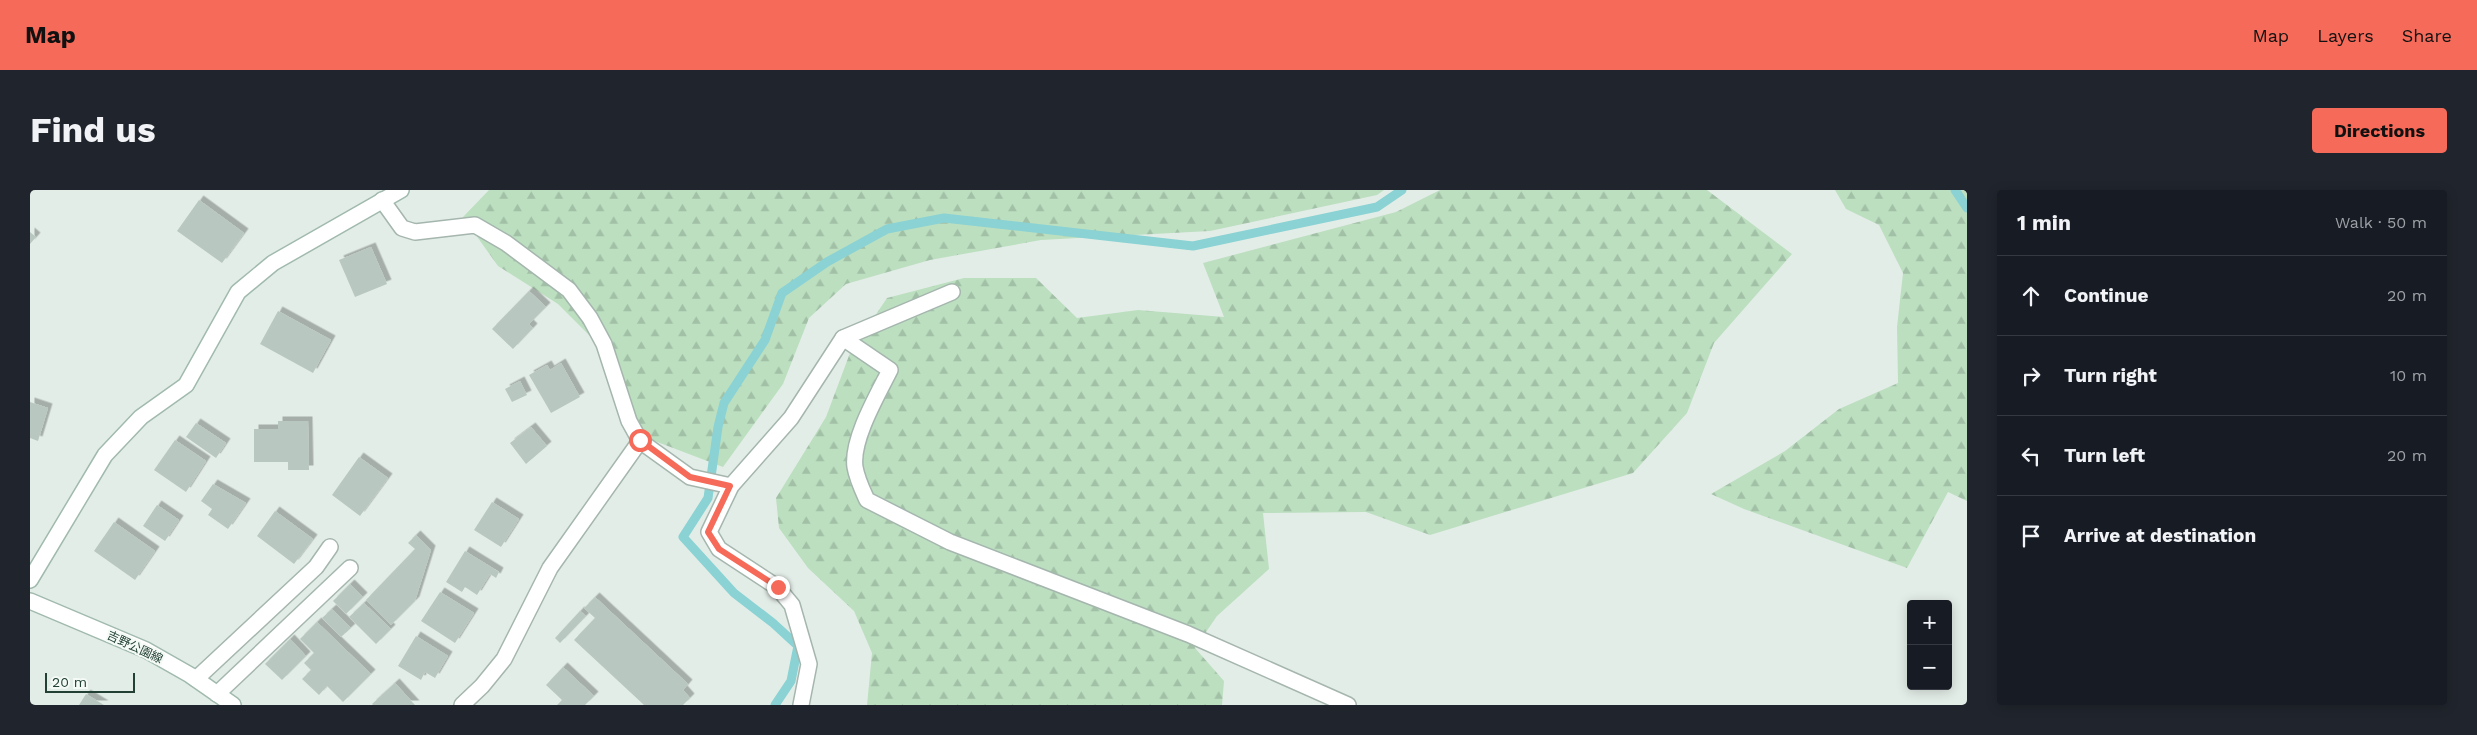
<!DOCTYPE html>
<meta charset="utf-8">
<style>
body{margin:0;font-family:"Work Sans","Noto Sans JP",sans-serif;background:#20242c;color:#f1f3f6}
.controls{position:absolute;right:15px;bottom:15px;display:grid;overflow:hidden;border-radius:5px;box-shadow:0 2px 12px #0003}
.controls button{width:45px;height:45px;display:grid;place-items:center;padding:0;border:0;border-bottom:1px solid #363941;background:#171b24;color:#f1f3f6;font:25px sans-serif}
.scale{position:absolute;left:15px;bottom:12px;width:90px;box-sizing:border-box;padding-left:5px;border:2px solid #224034;border-top:0;font-size:14px;line-height:18px;white-space:nowrap;color:#224034;-webkit-text-stroke:4px #f4faf6;paint-order:stroke}
.stop{position:absolute;width:15px;height:15px;margin:-11px;border:4px solid #f66a59;border-radius:50%;background:#fff}
.stop.end{background:#f66a59;border-color:#fff;box-shadow:0 1px 5px #0008}
.list{margin:0;padding:0;list-style:none}
h2{display:flex;justify-content:space-between;align-items:center;height:65px;margin:0;padding:0 20px;font-size:21px}
h2 small{font-size:16px;font-weight:400;color:#9ea1a6}
.list li{display:grid;grid-template-columns:32px 1fr auto;gap:15px;align-items:center;box-sizing:border-box;height:80px;padding:0 20px;border-top:1px solid #363941}
.list b{display:block;font-size:19px;white-space:nowrap}
.list em{font-size:16px;font-style:normal;color:#9ea1a6}
.icon{flex:none;width:28px;height:28px;fill:none;stroke:currentColor;stroke-width:2;stroke-linecap:round;stroke-linejoin:round}
.map{position:relative;flex:none;width:1937px;height:515px;overflow:hidden;border-radius:5px}
header{display:flex;align-items:center;gap:30px;box-sizing:border-box;height:70px;padding:0 25px;background:#f66a59;color:#111}
header strong{font-size:24px}
nav{display:flex;gap:28px;margin-inline-start:auto;font-size:18px}
.intro{display:flex;align-items:center;justify-content:space-between;box-sizing:border-box;height:120px;padding:0 30px}
h1{margin:0;font-size:35px}
.button{padding:12px 22px;border-radius:5px;background:#f66a59;color:#111;font-size:18px;font-weight:700}
main{display:flex;gap:30px;padding:0 30px}
aside{flex:1;background:#171b24;border-radius:5px;box-shadow:0 2px 12px #0003}
.map>svg:first-child{display:block}
.forest{fill:url(#forest-firs)}
.lines{fill:none;stroke-linecap:round;stroke-linejoin:round}
.stream{stroke:#8ad2d4;stroke-width:9}
.building{fill:#b8c8c0;filter:url(#shadow)}
.street-casing{stroke:#a5b6ae;stroke-width:18}
.secondary-casing{stroke:#a1baae;stroke-width:18}
.street{stroke:#fff;stroke-width:15}
.secondary{stroke:#fff;stroke-width:15}
.route{stroke:#f66a59;stroke-width:6}
.labels{text-anchor:middle;dominant-baseline:central;stroke-width:4;stroke-linejoin:round;paint-order:stroke}
.street-label{font-size:12px;fill:#224034;stroke:#f4faf6}
</style>
<header>
<strong>Map</strong>
<nav><a>Map</a><a>Layers</a><a>Share</a></nav>
</header>
<div class="intro"><h1>Find us</h1><a class="button">Directions</a></div>
<main>
<div class="map">
<svg width="1937" height="515" viewBox="0 0 1937 515">
<defs>
<pattern id="forest-firs" width="22" height="20" patternUnits="userSpaceOnUse" patternTransform="scale(1.25)"><rect width="22" height="20" fill="#bcdfc0"/><path d="M5 1l3.5 6h-7zM16 11l3.5 6h-7z" fill="#a1c0a6"/></pattern>
<filter id="shadow"><feDropShadow dx="4.5" dy="-4.5" stdDeviation="0" flood-color="#0004"/></filter>
</defs>
<rect width="100%" height="100%" fill="#e3ede7"/>
<g class="forest">
<polygon points="459,0 1354,0 1347,5 1180,41 1011,50 900,70 816,94 779,128 753,194 693,277 593,239 585,171 528,114 468,76 433,27"/>
<polygon points="1410,0 1677,0 1762,64 1684,153 1657,223 1603,283 1400,345 1336,322 1233,323 1239,379 1187,426 1165,458 1194,491 1192,515 837,515 842,463 824,421 778,378 749,338 746,308 796,227 820,163 857,108 934,88 1006,88 1047,128 1108,120 1194,127 1173,73 1366,22"/>
<polygon points="1805,0 1937,0 1937,311 1918,302 1877,378 1714,319 1681,304 1755,261 1809,219 1868,193 1867,137 1873,83 1849,35 1816,19"/>
</g>
<g class="lines">
<g class="stream">
<polyline points="1925,0 1937,18"/>
<polyline points="745,515 761,491 768,456 743,433 704,403 653,347 678,308 688,237 694,213 735,150 752,103 797,72 857,39 914,28 1163,56 1347,17 1372,0"/>
</g>
</g>
<g class="building">
<polygon points="169,10 214,43 192,73 147,41"/>
<polygon points="0,42 6,47 0,54"/>
<polygon points="341,57 357,94 325,107 309,70"/>
<polygon points="499,101 516,117 499,134 503,138 483,159 462,139"/>
<polygon points="248,121 301,150 283,183 230,154"/>
<polygon points="531,173 550,207 521,223 499,185 517,175 520,180"/>
<polygon points="490,191 497,205 482,212 475,199"/>
<polygon points="0,212 18,218 8,251 0,248"/>
<polygon points="248,231 278,231 279,280 258,280 258,272 224,272 224,239 248,239"/>
<polygon points="166,233 196,253 186,268 156,247"/>
<polygon points="501,237 517,256 496,274 480,253"/>
<polygon points="145,250 176,271 156,302 124,280"/>
<polygon points="329,267 358,288 330,326 302,305"/>
<polygon points="183,294 216,313 198,339 178,325 182,319 171,311"/>
<polygon points="462,312 489,329 471,357 444,340"/>
<polygon points="127,315 149,330 135,351 113,336"/>
<polygon points="245,321 283,349 264,374 227,346"/>
<polygon points="84,332 125,361 105,390 64,361"/>
<polygon points="386,345 401,360 385,411 361,435 336,410 385,359 378,353"/>
<polygon points="435,361 469,382 466,388 460,384 447,405 435,397 432,402 416,392"/>
<polygon points="320,394 333,407 316,424 303,411"/>
<polygon points="410,402 444,423 425,453 391,431"/>
<polygon points="565,407 658,494 653,500 660,508 653,515 614,515 544,450 565,428 554,418"/>
<polygon points="334,413 361,439 346,454 319,427"/>
<polygon points="302,419 321,438 311,447 292,428"/>
<polygon points="550,421 556,426 530,453 525,448"/>
<polygon points="287,432 341,484 313,512 297,496 289,505 272,489 281,480 274,473 284,463 270,449"/>
<polygon points="386,446 418,466 405,488 395,482 391,490 368,476"/>
<polygon points="260,449 276,466 252,490 235,474"/>
<polygon points="533,477 564,506 555,515 527,515 532,510 516,495"/>
<polygon points="365,493 385,515 343,515 342,514"/>
<polygon points="56,504 74,515 49,515"/>
</g>
<g class="lines">
<g class="street-casing">
<g id="street">
<polyline points="352,10 372,38 385,42 445,35 476,53 539,100 560,128 574,154 599,231 610,251 660,287 701,296"/>
<path d="M813 148 860 180C848 204 821 250 825 277 827 289 832 299 837 310L920 352 1158 444 1318 515"/>
<polyline points="166,489 286,377 300,357"/>
<polyline points="187,504 320,378"/>
<polyline points="432,515 452,496 474,469 520,378 610,251"/>
<polyline points="771,515 779,474 762,415 747,397 689,359 679,342 701,296 761,228 813,148 922,102"/>
</g>
</g>
<g class="secondary-casing">
<g id="secondary">
<polyline points="0,390 75,265 111,227 156,195 208,102 243,73 371,0"/>
<polyline points="0,411 116,460 160,485 203,515"/>
</g>
</g>
<use href="#street" class="street"/>
<use href="#secondary" class="secondary"/>
</g>
<g class="lines">
<polyline class="route" points="610,250 660,287 700,296 678,342 689,359 748,397"/>
</g>
<g class="labels">
<g class="street-label">
<text transform="translate(105 457) rotate(25)">吉野公園線</text>
</g>
</g>
</svg>
<div class="controls">
<button>+</button>
<button>−</button>
</div>
<div class="scale">20 m</div>
<div class="stop" style="left:610px;top:250px"></div>
<div class="stop end" style="left:748px;top:397px"></div>
</div>
<aside>
<h2>1 min<small>Walk · 50 m</small></h2>
<ul class="list">
<li><svg class="icon" aria-label="ahead" viewBox="0 0 24 24"><path d="M12 20V5M6 11l6-6 6 6"/></svg><div><b>Continue</b></div><em>20 m</em></li>
<li><svg class="icon" aria-label="right" viewBox="0 0 24 24"><path d="M7 20v-9h11M14 6l5 5-5 5"/></svg><div><b>Turn right</b></div><em>10 m</em></li>
<li><svg class="icon" aria-label="left" viewBox="0 0 24 24"><path d="M17 20v-9H6M10 6l-5 5 5 5"/></svg><div><b>Turn left</b></div><em>20 m</em></li>
<li><svg class="icon" aria-label="arrive" viewBox="0 0 24 24"><path d="M6 21V4h12l-3 4 3 4H6"/></svg><div><b>Arrive at destination</b></div></li>
</ul>
</aside>
</main>
